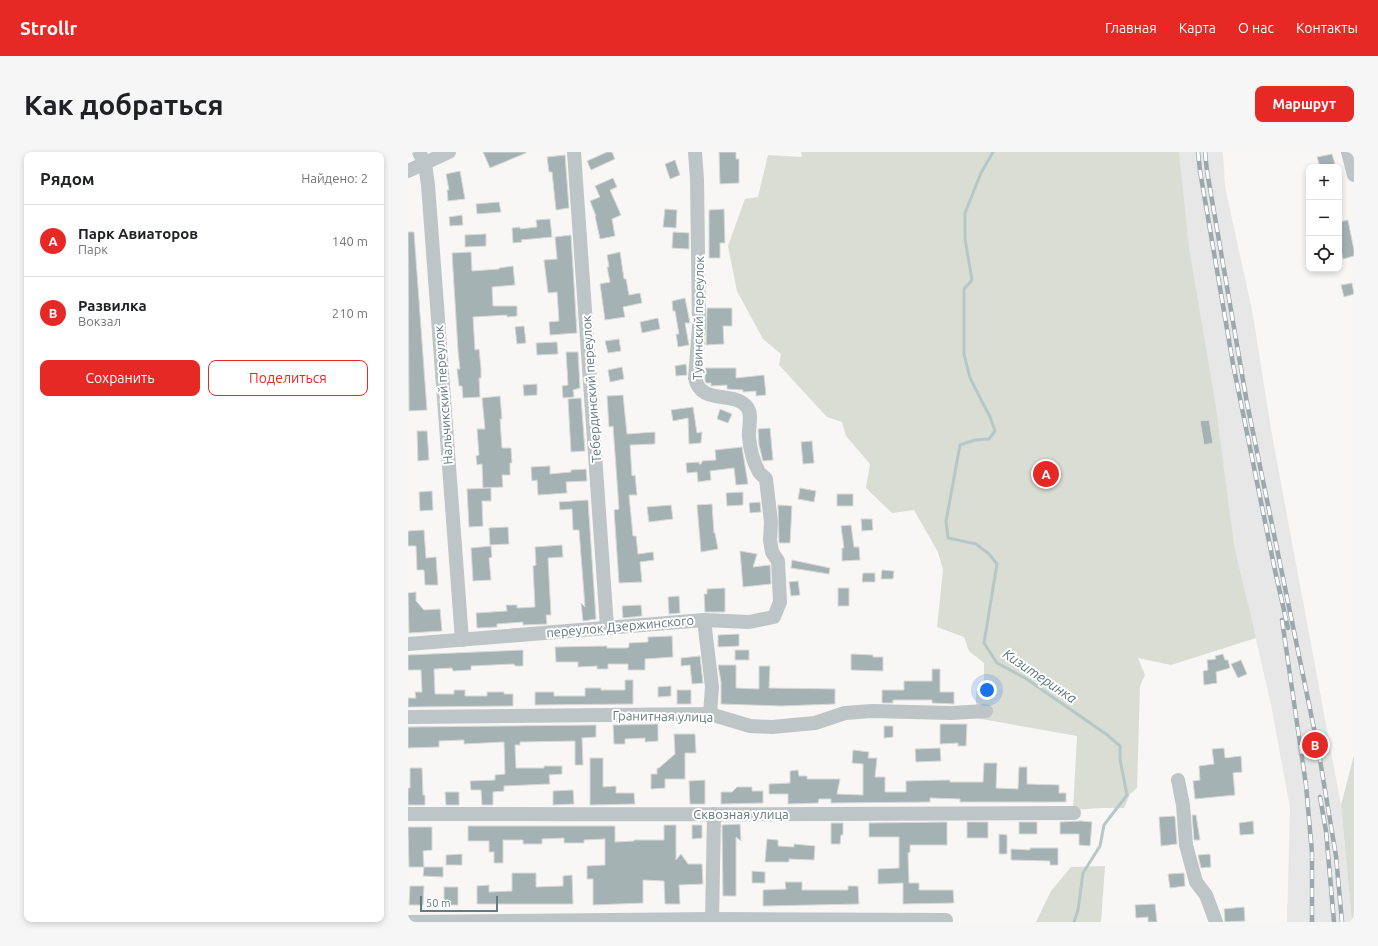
<!DOCTYPE html>
<html lang="ru">
<meta charset="utf-8">
<style>
body{margin:0;font-family:Ubuntu,sans-serif;background:#f6f6f6;color:#202124}
.controls{position:absolute;right:12px;top:12px;display:grid;overflow:hidden;border-radius:8px;box-shadow:0 2px 6px #0003}
.controls button{width:36px;height:36px;display:grid;place-items:center;padding:0;border:0;border-bottom:1px solid #e0e0e0;background:#fff;color:#202124;font:20px sans-serif}
.scale{position:absolute;left:12px;bottom:10px;width:78px;box-sizing:border-box;padding-left:4px;border:2px solid #627a80;border-top:0;font-size:11px;line-height:14px;white-space:nowrap;color:#627a80;-webkit-text-stroke:3px #fff;paint-order:stroke}
.you{position:absolute;left:579px;top:538px;width:14px;height:14px;margin:-10px;border:3px solid #fff;border-radius:50%;background:#1a73e8;box-shadow:0 0 0 6px #1a73e833}
.badge{display:grid;place-items:center;width:26px;height:26px;border-radius:50%;background:#e72926;color:#fff;font-size:13px;font-weight:700}
.pin{position:absolute;translate:-50% -50%;border:2px solid #fff;box-shadow:0 1px 4px #0006}
.list{margin:0;padding:0;list-style:none}
h2{display:flex;justify-content:space-between;align-items:center;height:52px;margin:0;padding:0 16px;font-size:17px}
h2 small{font-size:13px;font-weight:400;color:#757577}
.list li{display:grid;grid-template-columns:26px 1fr auto;gap:12px;align-items:center;box-sizing:border-box;height:72px;padding:0 16px;border-top:1px solid #e0e0e0}
.list b{display:block;font-size:15px;white-space:nowrap}
.list p{margin:0;font-size:13px;white-space:nowrap;color:#757577}
.list em{font-size:13px;font-style:normal;color:#757577}
.actions{display:flex;gap:8px;padding:12px 16px}
.actions a{flex:1;padding:9px 0;border:1px solid #e72926;border-radius:8px;text-align:center;font-size:14px;color:#e72926}
.actions .main{background:#e72926;color:#fff}
.icon{flex:none;width:22px;height:22px;fill:none;stroke:currentColor;stroke-width:2;stroke-linecap:round;stroke-linejoin:round}
.map{position:relative;flex:none;width:946px;height:770px;overflow:hidden;border-radius:8px}
header{display:flex;align-items:center;gap:24px;box-sizing:border-box;height:56px;padding:0 20px;background:#e72926;color:#fff}
header strong{font-size:19px}
nav{display:flex;gap:22px;margin-inline-start:auto;font-size:14px}
.intro{display:flex;align-items:center;justify-content:space-between;box-sizing:border-box;height:96px;padding:0 24px}
h1{margin:0;font-size:28px}
.button{padding:10px 18px;border-radius:8px;background:#e72926;color:#fff;font-size:14px;font-weight:700}
main{display:flex;gap:24px;padding:0 24px}
aside{flex:1;background:#fff;border-radius:8px;box-shadow:0 2px 6px #0003}
.map>svg:first-child{display:block}
.built{fill:#e6e7e6}
.green{fill:#d9ddd4}
.lines{fill:none;stroke-linecap:round;stroke-linejoin:round}
.stream{stroke:#b6c7c8;stroke-width:3}
.building{fill:#a5b2b4;stroke:#d9d9d7}
.minor{stroke:#bec5c7;stroke-width:14}
.rail-casing{stroke:#9da8ac;stroke-width:4.5}
.rail{stroke:#fff;stroke-width:3;stroke-dasharray:9;stroke-linecap:butt}
.labels{text-anchor:middle;dominant-baseline:central;stroke-width:4;stroke-linejoin:round;paint-order:stroke}
.street-label{font-size:13px;fill:#627a80;stroke:#fff}
.water-label{font-size:14px;font-style:italic;fill:#5d797b;stroke:#fff}
</style>
<header>
<strong>Strollr</strong>
<nav><a>Главная</a><a>Карта</a><a>О нас</a><a>Контакты</a></nav>
</header>
<div class="intro"><h1>Как добраться</h1><a class="button">Маршрут</a></div>
<main>
<aside>
<h2>Рядом<small>Найдено: 2</small></h2>
<ul class="list">
<li><span class="badge">A</span><div><b>Парк Авиаторов</b><p>Парк</p></div><em>140 m</em></li>
<li><span class="badge">B</span><div><b>Развилка</b><p>Вокзал</p></div><em>210 m</em></li>
</ul>
<div class="actions"><a class="main">Сохранить</a><a>Поделиться</a></div>
</aside>
<div class="map">
<svg width="946" height="770" viewBox="0 0 946 770">
<rect width="100%" height="100%" fill="#f8f7f5"/>
<polygon class="built" points="751,0 815,0 817,35 844,158 864,283 933,653 944,770 879,770 882,656 863,552 801,286"/>
<g class="green">
<polygon points="393,0 771,0 781,97 807,249 826,393 848,486 763,513 730,506 737,523 732,534 729,636 722,642 716,656 693,656 665,658 669,584 568,566 568,540 576,528 576,511 561,499 556,485 529,475 535,418 530,400 506,358 484,361 458,336 462,312 438,284 434,270 419,265 371,213 373,202 355,187 329,139 320,94 337,47 350,45 360,3 394,5"/>
<polygon points="946,603 946,770 944,770 933,653"/>
<polygon points="697,714 693,770 628,770 643,739 663,715"/>
</g>
<g class="lines">
<polyline class="stream" points="585,0 573,21 557,61 557,87 564,128 556,137 556,202 562,226 582,265 587,279 581,287 567,288 552,293 538,369 540,386 568,392 581,402 589,412 576,491 589,511 617,526 698,582 712,594 712,607 719,643 696,673 692,694 675,721 670,758 666,770"/>
</g>
<g class="building">
<polygon points="75,0 118,0 118,1 82,16"/>
<polygon points="199,0 204,0 207,7 183,18 179,9"/>
<polygon points="311,0 328,0 328,7 331,7 331,31 312,32"/>
<polygon points="924,2 927,12 912,15 909,5"/>
<polygon points="157,3 161,56 148,58 144,20 141,20 139,5"/>
<polygon points="267,8 272,23 262,27 257,12"/>
<polygon points="52,19 57,47 40,49 39,38 41,38 38,22"/>
<polygon points="205,26 209,35 202,38 213,63 204,67 207,84 192,87 187,64 188,64 182,49 192,45 187,34"/>
<polygon points="91,50 93,60 69,62 68,52"/>
<polygon points="257,57 269,58 268,76 255,75"/>
<polygon points="316,57 317,91 312,91 312,106 301,106 301,58"/>
<polygon points="54,63 55,73 42,74 41,65"/>
<polygon points="142,67 144,85 113,88 114,90 105,91 104,76 112,75 112,77 129,75 128,68"/>
<polygon points="940,68 946,98 946,104 935,107 931,90 931,70"/>
<polygon points="0,80 6,80 19,258 1,259"/>
<polygon points="265,80 281,81 281,97 264,96"/>
<polygon points="78,82 78,94 57,95 57,83"/>
<polygon points="163,83 169,181 142,183 141,170 151,169 149,140 140,141 136,108 149,107 147,85"/>
<polygon points="63,100 64,119 91,117 91,116 105,114 107,133 84,135 85,154 109,154 109,164 99,165 99,163 65,165 67,198 71,197 73,217 73,226 71,226 72,245 55,246 54,234 51,234 49,217 52,217 50,199 44,101"/>
<polygon points="212,100 216,127 218,127 221,143 232,141 234,151 215,155 217,165 197,168 192,132 202,130 199,115 201,115 199,103"/>
<polygon points="944,131 946,142 936,145 933,133"/>
<polygon points="277,146 282,171 277,171 281,193 270,195 268,182 271,182 267,159 265,159 264,149"/>
<polygon points="299,156 324,156 324,174 315,174 316,192 298,193"/>
<polygon points="250,166 252,177 234,181 232,170"/>
<polygon points="116,174 118,191 109,192 107,175"/>
<polygon points="211,187 213,199 200,201 197,189"/>
<polygon points="149,190 150,202 129,203 128,191"/>
<polygon points="158,200 170,200 172,236 165,238 166,245 155,246 154,234 160,233"/>
<polygon points="278,212 279,223 268,224 267,214"/>
<polygon points="214,215 216,227 202,230 200,218"/>
<polygon points="297,216 328,216 328,226 356,223 358,243 348,244 348,239 335,240 335,238 319,237 319,233 303,234 303,231 298,231 297,229"/>
<polygon points="129,232 129,243 116,244 115,233"/>
<polygon points="215,243 219,282 247,280 247,292 222,293 224,324 227,323 229,343 221,343 225,384 228,384 230,402 245,400 246,408 232,410 234,430 211,431 206,358 211,357 205,274 201,275 199,244"/>
<polygon points="92,244 94,267 92,267 94,296 103,296 104,311 102,311 102,323 94,323 95,335 75,336 74,312 69,313 68,304 71,303 69,277 77,277 74,246"/>
<polygon points="173,246 177,299 163,300 160,247"/>
<polygon points="285,255 289,281 294,280 293,291 281,292 280,266 265,269 263,258"/>
<polygon points="312,257 324,262 320,271 309,267"/>
<polygon points="801,268 805,291 796,293 792,269"/>
<polygon points="362,276 365,308 355,309 351,293 350,277"/>
<polygon points="9,279 19,279 21,308 10,309"/>
<polygon points="404,289 406,311 395,312 393,290"/>
<polygon points="334,295 340,332 328,333 326,316 302,319 303,328 290,330 289,320 279,321 278,311 291,310 291,312 293,312 294,309 308,308 307,298"/>
<polygon points="142,314 142,322 163,320 163,318 178,317 179,329 158,330 159,341 130,343 129,328 124,329 123,315"/>
<polygon points="83,336 83,349 74,349 75,374 61,375 59,337"/>
<polygon points="392,336 408,339 406,350 390,347"/>
<polygon points="24,339 25,358 12,359 11,340"/>
<polygon points="335,340 335,353 319,354 318,341"/>
<rect x="429" y="342" width="16" height="12"/>
<polygon points="180,348 188,467 175,469 173,451 177,455 171,378 165,378 164,357 152,358 151,350"/>
<polygon points="352,350 353,360 342,361 341,351"/>
<polygon points="304,352 306,381 307,381 310,397 293,400 289,353"/>
<polygon points="263,353 265,367 241,370 239,355"/>
<polygon points="370,353 384,354 382,391 371,391"/>
<polygon points="453,367 464,367 465,378 454,379"/>
<polygon points="443,373 446,395 451,395 452,408 434,409 434,396 436,396 433,374"/>
<polygon points="100,375 101,392 82,393 81,376"/>
<polygon points="16,378 18,406 28,405 30,433 17,433 16,418 9,418 8,394 0,394 0,379"/>
<polygon points="154,393 155,405 140,406 143,463 138,463 139,472 115,473 115,470 89,472 89,475 69,476 68,461 99,459 98,453 109,453 109,456 127,455 125,414 128,413 127,395"/>
<polygon points="83,394 84,405 81,406 83,428 65,429 63,396"/>
<polygon points="332,399 349,402 345,415 362,413 363,432 335,435"/>
<polygon points="384,408 422,416 421,422 383,416"/>
<polygon points="474,418 486,419 485,427 473,427"/>
<polygon points="455,421 467,421 467,430 454,430"/>
<polygon points="390,429 392,443 383,444 381,430"/>
<polygon points="317,436 317,460 297,460 296,442 299,442 299,437"/>
<rect x="430" y="436" width="11" height="18"/>
<polygon points="8,440 8,449 16,458 32,457 34,479 1,481 0,441"/>
<polygon points="271,444 272,461 261,462 260,445"/>
<polygon points="233,453 234,464 215,466 214,454"/>
<polygon points="331,482 331,494 310,495 310,483"/>
<polygon points="264,484 265,505 237,507 237,518 220,518 220,512 200,512 200,517 189,517 189,514 170,515 170,510 148,510 147,495 199,494 199,496 219,496 221,495 221,491 240,490 240,485"/>
<polygon points="115,498 115,514 107,514 106,512 63,514 63,518 45,519 44,516 26,517 27,542 46,542 46,538 57,538 57,544 79,544 79,540 96,540 96,542 105,542 105,554 0,555 0,546 8,546 7,540 14,540 13,518 0,518 0,503"/>
<rect x="327" y="498" width="14" height="10"/>
<polygon points="443,502 465,503 465,505 475,505 475,519 443,518"/>
<polygon points="815,502 817,508 820,508 822,516 808,520 809,531 796,533 795,519 800,518 799,508 808,507 807,504"/>
<polygon points="292,504 295,531 284,532 282,513 273,514 273,506"/>
<polygon points="833,508 839,522 830,526 823,512"/>
<polygon points="310,513 328,513 328,536 351,537 351,514 362,514 361,536 427,537 427,552 373,554 313,552 313,530"/>
<polygon points="524,517 532,517 532,540 546,540 546,552 524,551 524,548 485,548 485,551 474,551 474,538 496,538 496,529 524,529"/>
<polygon points="217,528 225,528 225,552 127,553 127,540 146,540 146,544 177,544 177,536 193,536 193,538 217,538"/>
<polygon points="263,534 263,544 250,545 250,535"/>
<rect x="269" y="538" width="14" height="14"/>
<polygon points="250,572 250,589 237,590 237,586 217,587 217,592 206,592 205,573"/>
<polygon points="532,572 559,572 558,594 550,594 550,591 532,592"/>
<polygon points="188,573 188,585 174,586 175,613 167,613 167,589 112,590 112,593 107,593 108,616 136,616 136,614 154,614 154,622 141,623 142,632 96,634 96,639 85,640 85,653 74,653 73,638 63,638 62,629 87,628 87,623 97,622 96,590 56,592 56,588 31,589 31,595 0,596 0,575"/>
<polygon points="476,574 485,574 485,585 476,586"/>
<polygon points="266,582 287,582 288,601 277,601 277,627 257,627 257,636 243,637 243,622 249,622 249,616 251,616 267,602"/>
<polygon points="532,596 533,609 508,610 507,597"/>
<polygon points="816,596 817,606 833,604 834,620 825,621 827,643 787,647 785,629 792,628 791,614 806,612 804,597"/>
<polygon points="445,598 461,600 460,606 469,606 467,625 477,625 477,640 498,640 498,629 542,628 542,630 575,630 576,611 589,611 588,636 610,637 611,615 619,615 619,632 651,633 651,641 658,641 658,650 552,650 552,647 522,646 522,650 423,651 423,647 411,647 410,651 380,652 380,642 361,642 361,632 382,631 382,619 390,618 391,624 399,624 399,627 432,627 429,642 455,643 455,612 444,611"/>
<polygon points="182,606 195,606 195,635 208,634 208,641 226,641 227,652 182,653"/>
<polygon points="2,616 14,616 15,643 17,643 17,653 0,653 0,636 2,636"/>
<polygon points="297,628 297,652 282,652 281,629"/>
<polygon points="329,635 344,635 344,639 355,639 355,651 313,652 313,640 324,640"/>
<polygon points="165,638 166,652 145,653 145,639"/>
<polygon points="37,640 51,640 51,653 38,653"/>
<polygon points="784,663 788,663 792,688 786,688"/>
<polygon points="766,664 767,665 769,692 753,694 751,665"/>
<polygon points="673,669 684,670 682,694 671,693 671,682 652,682 652,670"/>
<polygon points="845,669 846,682 832,683 831,671"/>
<polygon points="539,670 539,693 502,693 502,700 500,701 501,731 511,731 511,738 545,738 546,751 495,752 495,731 470,732 470,717 491,716 491,685 461,685 461,671"/>
<rect x="559" y="670" width="21" height="16"/>
<rect x="611" y="670" width="18" height="12"/>
<polygon points="423,671 435,671 435,683 433,683 432,692 423,692"/>
<polygon points="332,672 333,689 328,685 328,744 315,744 314,673"/>
<polygon points="256,673 268,673 268,708 273,702 280,712 294,712 295,732 271,733 272,752 257,752 256,729 235,728 235,751 185,753 185,727 179,727 179,714 197,713 197,687 176,688 176,691 156,691 156,686 134,687 134,692 115,692 115,688 95,688 95,711 86,711 86,700 81,700 81,689 60,689 60,674 207,674 207,690 226,689 226,688 256,688"/>
<polygon points="284,673 294,673 294,686 284,687"/>
<polygon points="0,675 24,675 24,698 15,699 16,715 1,715"/>
<polygon points="591,682 599,683 599,702 591,702"/>
<polygon points="359,687 370,688 370,694 386,695 386,692 407,694 406,708 381,707 381,710 357,710"/>
<polygon points="622,696 650,696 650,713 642,713 642,709 603,708 603,697 622,698"/>
<polygon points="54,702 54,713 38,713 38,703"/>
<polygon points="802,702 803,715 793,716 790,703"/>
<polygon points="16,715 35,715 35,725 15,724"/>
<polygon points="344,719 357,720 357,731 344,731"/>
<polygon points="104,721 128,721 128,735 155,734 155,724 164,723 165,752 69,752 69,734 81,733 81,740 104,739"/>
<polygon points="776,721 777,734 762,736 760,722"/>
<polygon points="377,730 394,730 394,738 440,738 440,734 450,734 451,752 355,754 355,738 378,737"/>
<polygon points="2,734 16,734 15,753 1,753"/>
<rect x="36" y="735" width="14" height="18"/>
<polygon points="747,752 749,770 740,770 740,765 728,766 727,753"/>
<polygon points="836,755 837,769 817,770 816,757"/>
</g>
<g class="lines">
<g class="minor">
<polyline points="11,0 17,12 20,33 54,488"/>
<polyline points="166,0 199,475"/>
<polyline points="940,0 946,23"/>
<polyline points="0,19 41,0"/>
<polyline points="296,468 304,535 302,562"/>
<path d="M0 492 296 468 341 470 366 465 372 450 370 409 364 400 362 388 363 370 358 327C356 324 351 322 350 318 345 309 342 296 341 285 340 276 345 263 339 255 326 238 293 254 287 226L291 174 289 27 287 0"/>
<polyline points="0,565 302,562 342,574 364,575 407,571 437,561 464,559 543,561 578,559"/>
<polyline points="770,628 775,653 778,693 788,730 798,743 808,770"/>
<path d="M0 662C222 662 444 663 666 661"/>
<polyline points="0,770 304,767 538,768"/>
<polyline points="304,770 306,662"/>
</g>
<g class="rail-casing">
<g id="rail">
<polyline points="790,0 792,19 825,212 866,414 880,476"/>
<polyline points="797,0 799,19 839,251 910,596 928,704 934,770"/>
<polyline points="874,468 898,633 904,701 904,770"/>
<polyline points="912,645 918,679 926,770"/>
</g>
</g>
<use href="#rail" class="rail"/>
</g>
<g class="labels">
<g class="street-label">
<text transform="translate(290 166) rotate(-89)">Тувинский переулок</text>
<text transform="translate(183 237) rotate(-94)">Тебердинский переулок</text>
<text transform="translate(35 243) rotate(-94)">Нальчикский переулок</text>
<text transform="translate(212 474) rotate(-5)">переулок Дзержинского</text>
<text transform="translate(255 564) rotate(1)">Гранитная улица</text>
<text x="333" y="662">Сквозная улица</text>
</g>
<g class="water-label">
<text transform="translate(632 524) rotate(34)">Кизитеринка</text>
</g>
</g>
</svg>
<div class="controls">
<button>+</button>
<button>−</button>
<button><svg class="icon" aria-label="locate" viewBox="0 0 24 24"><circle cx="12" cy="12" r="6"/><path d="M12 2v4M12 18v4M2 12h4M18 12h4"/></svg></button>
</div>
<div class="scale">50 m</div>
<div class="you"></div>
<div class="pin badge" style="left:638px;top:322px">A</div>
<div class="pin badge" style="left:907px;top:593px">B</div>
</div>
</main>
